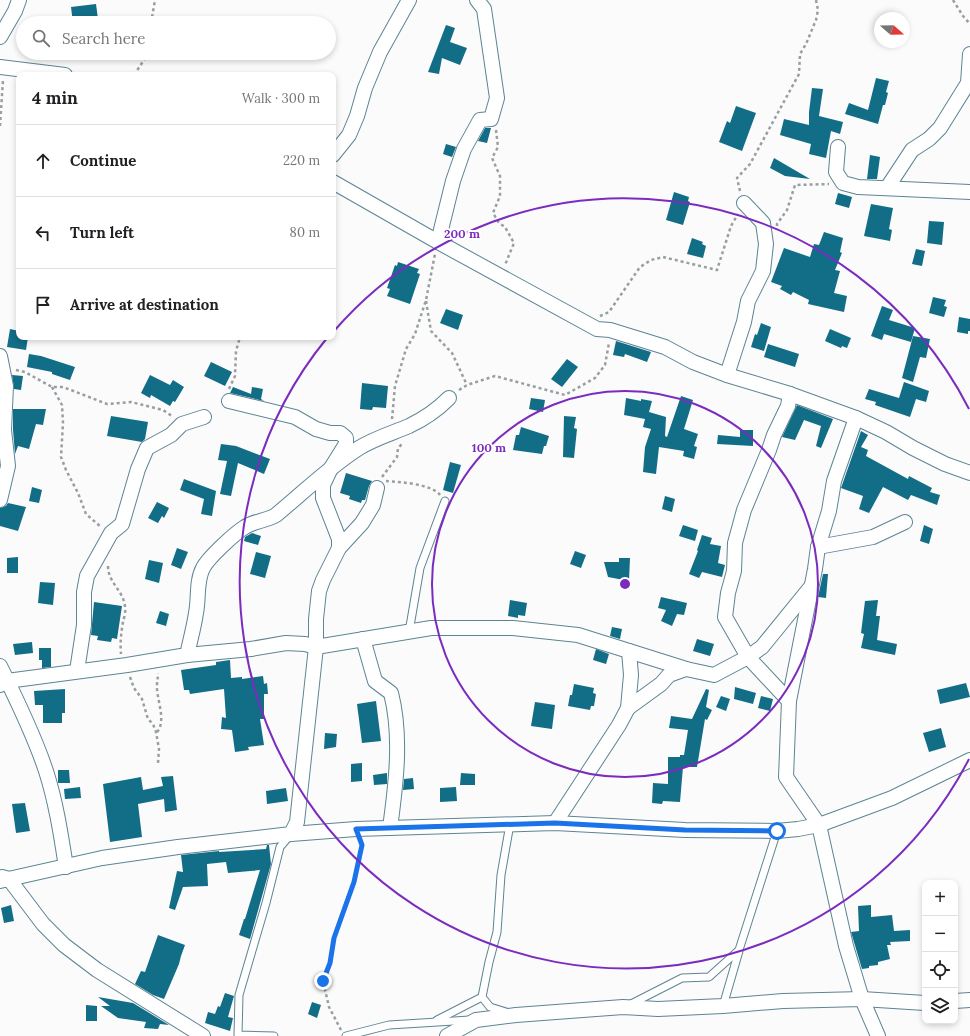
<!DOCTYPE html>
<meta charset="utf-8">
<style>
body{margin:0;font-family:Lora,serif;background:#f6f6f6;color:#202124}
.controls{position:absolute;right:12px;bottom:12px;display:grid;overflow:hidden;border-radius:8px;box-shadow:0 2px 6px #0003}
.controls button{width:36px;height:36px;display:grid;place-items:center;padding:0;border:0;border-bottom:1px solid #e0e0e0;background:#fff;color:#202124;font:20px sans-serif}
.compass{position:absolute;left:874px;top:12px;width:36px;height:36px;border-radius:50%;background:#fff;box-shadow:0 2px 6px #0003;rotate:110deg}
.stop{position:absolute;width:12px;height:12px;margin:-9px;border:3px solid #1a73e8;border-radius:50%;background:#fff}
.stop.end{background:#1a73e8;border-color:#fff;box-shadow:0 1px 4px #0008}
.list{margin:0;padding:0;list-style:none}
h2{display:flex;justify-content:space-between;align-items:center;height:52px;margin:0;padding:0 16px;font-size:17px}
h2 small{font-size:13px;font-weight:400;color:#757577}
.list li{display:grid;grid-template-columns:26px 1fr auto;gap:12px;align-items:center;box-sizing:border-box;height:72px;padding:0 16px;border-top:1px solid #e0e0e0}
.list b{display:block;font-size:15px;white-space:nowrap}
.list em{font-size:13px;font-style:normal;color:#757577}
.icon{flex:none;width:22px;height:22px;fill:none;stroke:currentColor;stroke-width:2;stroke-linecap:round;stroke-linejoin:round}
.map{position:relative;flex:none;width:970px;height:1036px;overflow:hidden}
.search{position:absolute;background:#fff;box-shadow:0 2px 6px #0003;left:16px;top:16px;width:320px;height:44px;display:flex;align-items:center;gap:10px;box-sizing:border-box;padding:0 14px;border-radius:22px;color:#757577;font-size:15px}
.panel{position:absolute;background:#fff;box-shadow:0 2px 6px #0003;left:16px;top:72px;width:320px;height:268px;border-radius:8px}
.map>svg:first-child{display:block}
.building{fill:#126d87}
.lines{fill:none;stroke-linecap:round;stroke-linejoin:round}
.lane-casing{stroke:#5d8493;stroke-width:9}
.street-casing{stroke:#5d8493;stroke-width:16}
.path{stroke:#989fa2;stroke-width:2.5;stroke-dasharray:3 3;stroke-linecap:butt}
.lane{stroke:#fff;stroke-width:7}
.street{stroke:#fff;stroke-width:14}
.route{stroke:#1a73e8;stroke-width:5}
.ring{fill:none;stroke:#7b2cbf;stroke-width:2}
.centre{fill:#7b2cbf;stroke:#fff;stroke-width:2}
.ring-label{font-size:12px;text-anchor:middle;font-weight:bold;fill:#7b2cbf;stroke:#fff;stroke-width:4;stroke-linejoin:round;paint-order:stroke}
</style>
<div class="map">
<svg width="970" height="1036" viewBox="0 0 970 1036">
<rect width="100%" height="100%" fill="#fbfbfb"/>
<g class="building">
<polygon points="96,4 98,19 73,23 71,7"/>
<polygon points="446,25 455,28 450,42 467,48 460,65 442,58 439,74 428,72"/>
<polygon points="876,78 889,81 886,92 888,93 885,105 883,105 878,124 845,114 849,103 868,110"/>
<polygon points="812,88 823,89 819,116 843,122 840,134 831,131 826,158 809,154 811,144 780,135 784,119 809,125 809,112"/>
<polygon points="736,106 756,113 742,151 719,142 727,121 730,123"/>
<polygon points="485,128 491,128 487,143 478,141"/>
<polygon points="446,144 456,147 452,157 443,154"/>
<polygon points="870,155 880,157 877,179 867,179"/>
<polygon points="774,158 810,179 785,176 770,168"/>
<polygon points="674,192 689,197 688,201 690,202 683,225 666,220"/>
<polygon points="838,193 852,197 849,208 835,204"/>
<polygon points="871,204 893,208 889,229 892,230 890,241 864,236"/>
<polygon points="929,221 944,222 942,245 927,243"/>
<polygon points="824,232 843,238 840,252 842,253 835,270 840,271 834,293 847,296 844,312 808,304 809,300 793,292 791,295 780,289 782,286 771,282 784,248 810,257 814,244 819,245"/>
<polygon points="692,238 703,242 702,244 706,246 703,258 687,254"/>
<polygon points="916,249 925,251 922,266 912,264"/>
<polygon points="398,262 419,269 417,273 420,274 410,304 387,296 390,289 387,288 395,265 397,266"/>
<polygon points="933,297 946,300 944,306 947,307 944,317 929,313"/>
<polygon points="882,306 893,310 889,320 915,328 911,342 884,334 882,340 871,336"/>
<polygon points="446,309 463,315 458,330 440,323"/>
<polygon points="959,317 970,319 970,331 968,331 968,334 957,332"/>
<polygon points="761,323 771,327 764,351 751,347 755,334 757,335"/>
<polygon points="10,329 19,331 19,337 28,337 26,350 7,347"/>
<polygon points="830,329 851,338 847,348 842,346 841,348 825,341"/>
<polygon points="913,336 930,339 926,358 920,357 913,382 902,378"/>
<polygon points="616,341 651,352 647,362 625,354 624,357 613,355"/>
<polygon points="768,344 799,354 795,367 764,357"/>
<polygon points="29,354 41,356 75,367 70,380 52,374 52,372 27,367"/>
<polygon points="567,359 578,367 562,387 551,379"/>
<polygon points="211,362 232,372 225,386 204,376"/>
<polygon points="12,375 23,376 21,390 14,389"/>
<polygon points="150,375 170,385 173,380 184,387 175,402 173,401 170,406 151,395 150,398 141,393"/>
<polygon points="904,382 929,391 926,402 916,399 910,417 875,405 876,402 865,399 869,389 899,398"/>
<polygon points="362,383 388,386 386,408 373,407 372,410 360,409"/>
<polygon points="233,387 251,394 252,387 263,389 261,399 264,401 230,393"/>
<polygon points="681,396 693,400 684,429 698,434 694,446 697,447 694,459 683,456 684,451 659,447 656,474 643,472 645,447 651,429 643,427 645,419 624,415 626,398 641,401 641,399 652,401 649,412 666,417 665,436 667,437"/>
<polygon points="531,398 545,400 543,412 529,409"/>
<polygon points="797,405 833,419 821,448 816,446 821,426 804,420 795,440 782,437"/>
<polygon points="13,409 46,409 43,425 36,424 29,449 18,446 15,454 13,430"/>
<polygon points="111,416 148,422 145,439 142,442 107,436"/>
<polygon points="564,416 576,417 574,428 577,429 574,458 563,457"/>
<polygon points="521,427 549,436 546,446 544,446 542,454 513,450 516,435 519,435"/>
<polygon points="740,430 753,430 753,446 717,444 718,435 740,437"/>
<polygon points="861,431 868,435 861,447 868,450 866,456 908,479 909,476 932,488 930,492 940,495 937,505 911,495 908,500 883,487 869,513 859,509 863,496 841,488"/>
<polygon points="221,444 236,446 270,459 264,474 238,463 231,496 220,494 227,461 218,460"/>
<polygon points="450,462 461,465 453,493 443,490"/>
<polygon points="346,473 372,481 369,486 365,500 362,500 361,503 349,499 350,496 340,493"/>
<polygon points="184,479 216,491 212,516 201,514 204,499 180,490"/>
<polygon points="32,487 42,490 39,503 29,501"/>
<polygon points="665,496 675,499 672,512 662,509"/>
<polygon points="157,502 169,508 164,518 162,516 158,523 148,518"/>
<polygon points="8,503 26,507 18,531 0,526 0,508 6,506"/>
<polygon points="683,525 698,530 695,541 679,536"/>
<polygon points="924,525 933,529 929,544 920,541"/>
<polygon points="252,533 261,536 258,545 244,541 245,537"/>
<polygon points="702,535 712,538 710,544 721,546 718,563 725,565 722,577 702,572 699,578 689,574 698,551 697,550"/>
<polygon points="177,548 188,552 181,569 171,565"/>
<polygon points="575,551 586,555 581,568 570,564"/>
<polygon points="256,552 271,556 265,578 250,574"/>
<polygon points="18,557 18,573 7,573 7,558"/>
<polygon points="619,558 630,558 629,581 608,577 604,562 619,562"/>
<polygon points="149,560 163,563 159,583 145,579"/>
<polygon points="823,574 828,574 826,598 818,597"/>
<polygon points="40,582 55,583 53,605 38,603"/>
<polygon points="661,597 687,603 684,615 677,614 672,626 661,621 666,610 658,608"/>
<polygon points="510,600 527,603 525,616 518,615 518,618 508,616"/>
<polygon points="878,600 876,616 880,616 877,640 897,644 895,655 861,648 864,634 861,633 865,601"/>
<polygon points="94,602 122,606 117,639 112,638 111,642 97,640 98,636 91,635"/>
<polygon points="160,611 169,614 166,626 156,623"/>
<polygon points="612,627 622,629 620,639 610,636"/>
<polygon points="697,639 714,644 710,656 693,651"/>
<polygon points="32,642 33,653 15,655 13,644"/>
<polygon points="39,648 51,648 51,667 42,668 42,660 39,660"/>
<polygon points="596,649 609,654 606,664 593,660"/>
<polygon points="230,660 231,678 242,677 242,679 263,676 264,684 267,683 268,694 264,694 264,719 260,719 264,745 248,747 249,750 235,752 232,730 221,729 222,717 226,718 224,689 190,694 189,690 184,690 181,670 216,665 216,662"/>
<polygon points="966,683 970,697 940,704 937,690"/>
<polygon points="574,684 594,688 593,693 596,694 594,706 591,706 590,710 568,706 570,695 572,695"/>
<polygon points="735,687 756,693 753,704 734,699"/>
<polygon points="65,689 65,713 62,713 62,723 43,723 43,705 35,705 34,691"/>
<polygon points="706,689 709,690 706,707 712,710 707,720 705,719 697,767 683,767 680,802 663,801 662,804 652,803 653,783 668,784 668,757 680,757 680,755 684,755 688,730 669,728 671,716 692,719"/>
<polygon points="721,696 730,699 726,711 716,707"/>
<polygon points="761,696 773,699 770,711 758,708"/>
<polygon points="376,701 381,741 362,743 357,704"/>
<polygon points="535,702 555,705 552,729 531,726"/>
<polygon points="941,728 946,747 929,752 923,733"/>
<polygon points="325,733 337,734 336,747 324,749"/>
<polygon points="362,763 362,781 351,782 351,764"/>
<polygon points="58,770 69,770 70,783 58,783"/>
<polygon points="387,773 387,784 374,785 373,775"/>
<polygon points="461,773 475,774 475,785 460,785"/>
<polygon points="173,776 177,810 165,812 164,799 138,804 142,837 110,842 103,784 141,777 143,790 163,786 161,777"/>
<polygon points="413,778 414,789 403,790 404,779"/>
<polygon points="80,787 81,798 65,799 64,789"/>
<polygon points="456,787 457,801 440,802 440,788"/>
<polygon points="286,788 288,801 267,804 266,791"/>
<polygon points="25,803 30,831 16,833 12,804"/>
<polygon points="267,845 269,845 271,864 250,939 239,935 244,919 245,919 260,870 228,873 226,862 207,864 208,886 183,887 175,910 169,908 177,871 183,872 181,855 219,851 219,852 266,849"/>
<polygon points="11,905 14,921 4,923 1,908"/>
<polygon points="871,905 871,917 892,915 894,931 910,930 910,941 890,942 891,945 887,945 890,959 878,962 878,965 869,966 869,968 862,969 851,932 859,931 858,906"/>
<polygon points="158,935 185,945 181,956 179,964 164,999 153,995 135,984 141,971 145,972"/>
<polygon points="225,993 234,996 228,1017 233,1018 230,1031 205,1023 208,1012 215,1014 218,1006 220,1007"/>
<polygon points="98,997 133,1003 169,1025 160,1024 158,1029 144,1028 146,1022 118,1018 101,1006 110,1006"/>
<polygon points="312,1002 321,1005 317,1018 308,1014"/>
<polygon points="86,1005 97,1006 97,1021 86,1021"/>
</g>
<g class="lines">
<g class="lane-casing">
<g id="lane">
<polyline points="409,632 420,568 445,501"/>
<polyline points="629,1005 682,978 709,977 739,950 777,831"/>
<polyline points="723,1006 739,951"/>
<polyline points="509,1013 490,1007 482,997 489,962 497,932 501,875 510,824"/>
<polyline points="437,1020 482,997"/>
<polyline points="274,1036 238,1035 239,995 266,903 280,847 291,834"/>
<polyline points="346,1036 389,1025 470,1020"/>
</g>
</g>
<g class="street-casing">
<g id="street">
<polyline points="0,37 15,11 19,0"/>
<polyline points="0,67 65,75"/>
<polyline points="838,147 836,172 843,183 858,187 970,192"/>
<polyline points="333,155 349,135 357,116 365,88 380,52 409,0"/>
<polyline points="333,182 438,242 597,329 610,330 665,347 693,362 727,375 790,394 856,418 886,432 913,448 945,464 970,473"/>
<polyline points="887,188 912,150 929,139 940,128 968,83 970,54"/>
<polyline points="438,242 453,181 464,149 480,120 491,119 497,98 484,9 477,0"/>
<polyline points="0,356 6,386 4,430 8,466 0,500"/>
<polyline points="727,375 744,322 748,301 763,271 766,244 763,223 744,203"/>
<polyline points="229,401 295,417 316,429 330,433 340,433 346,438 346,444 331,468 323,485 323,498 339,539 339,548 323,580 319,591 316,619 316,647 297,822 291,834"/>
<polyline points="856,418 834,481 829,511 818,547 815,569 789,701 786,777 819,825 846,946 862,999 878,1036"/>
<polyline points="818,547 873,537 905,522"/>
<polyline points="339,548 362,523 373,505 377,488"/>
<path d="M363 639 375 681 391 693C402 736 396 784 390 828"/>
<polyline points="187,655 251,649 286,643 305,644 316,647 431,628 513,628 578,635 686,669"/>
<path d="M0 666C17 700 34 735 46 771 56 802 61 835 66 867"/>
<polyline points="77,671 84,625 84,592 87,576 111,533 122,524 138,469 147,448 171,435 182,424 204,417"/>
<path d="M0 685 7 681 127 665 187 655C190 641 194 627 196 613 199 599 196 581 203 568 208 558 235 533 245 527 254 521 266 521 276 515 304 492 329 467 359 448 375 438 393 433 409 426 424 419 438 409 449 398"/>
<polyline points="789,701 748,657 725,617 728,593 734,571 735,543 744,510 769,450 774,435 788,406 790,394"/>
<polyline points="628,708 661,684 669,675 686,669 714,675 748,657 762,647 810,588"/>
<polyline points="555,823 619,725 628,708 631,675 629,651"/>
<polyline points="2,877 9,879 43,924 64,945 97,970 203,1036"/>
<polyline points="0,881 102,858 178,847 291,834 356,829 555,823 685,830 777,831 798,829 819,825 892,798 970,760"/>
<polyline points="955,1001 970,1000"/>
<polyline points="447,1036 476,1020 516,1015 623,1007 658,1009 723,1006 783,1001 862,999 925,1003"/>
</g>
</g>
<g class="path">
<polyline points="953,0 963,16 970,24"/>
<polyline points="151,23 155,0"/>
<polyline points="134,75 144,60 146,53"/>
<polyline points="0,126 3,80"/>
<polyline points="496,130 498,147 492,158 500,176 500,196 493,213 499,223 505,227 514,243 505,265"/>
<polyline points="740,191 737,178 750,164 799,74 800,54 806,44 816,20 818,10 816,0"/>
<polyline points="777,226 777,224 787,210 795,185 829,184"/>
<polyline points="426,301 431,331 452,353 467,385"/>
<polyline points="600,316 609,312 640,267 651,260 663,257 717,270 731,226 738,214"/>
<polyline points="16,370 25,372 52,387 63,387 107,404 131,402 163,410 172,416"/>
<polyline points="52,387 62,405 63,423 61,457 66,470 78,493 86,514 101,527"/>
<polyline points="229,389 235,376 236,351 240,337"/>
<polyline points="459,390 467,385 495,376 565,395 595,378 605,365 609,343"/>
<polyline points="392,419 395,386 406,349 415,334 426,300 435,254"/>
<polyline points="382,477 397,457 398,448 403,443"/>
<path d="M386 481C400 482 432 484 440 495"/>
<path d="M108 566C108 583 124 591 125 607 126 611 124 618 123 622 121 633 120 643 121 654"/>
<polyline points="130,677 134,688 142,699 148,719 153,724 156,732 159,749 158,763"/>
<path d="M157 732C167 721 156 698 157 685 157 681 158 678 158 673"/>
<polyline points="341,1030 329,1007 323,981 330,963 334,938 353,882 362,845 360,841"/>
</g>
<use href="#lane" class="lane"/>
<use href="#street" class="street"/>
</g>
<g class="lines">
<polyline class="route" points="323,981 330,963 334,938 354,882 362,845 356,829 555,823 685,830 777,831"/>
</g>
<g class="ring">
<circle cx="625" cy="584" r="193"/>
<path d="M969 759A386 386 0 1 1 327 338M334 331A386 386 0 0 1 969 409"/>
</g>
<circle cx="625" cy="584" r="6" class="centre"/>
<g class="ring-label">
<text x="462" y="238">200 m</text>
<text x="489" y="452">100 m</text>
</g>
</svg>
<div class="controls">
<button>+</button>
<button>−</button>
<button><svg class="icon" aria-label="locate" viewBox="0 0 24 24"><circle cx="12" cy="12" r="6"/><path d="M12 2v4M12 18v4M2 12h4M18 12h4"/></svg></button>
<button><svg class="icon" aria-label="layers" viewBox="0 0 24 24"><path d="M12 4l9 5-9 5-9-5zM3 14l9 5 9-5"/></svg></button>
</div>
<svg class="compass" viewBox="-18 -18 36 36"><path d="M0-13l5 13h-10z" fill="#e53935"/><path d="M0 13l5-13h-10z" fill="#757577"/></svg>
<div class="stop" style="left:777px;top:831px"></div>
<div class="stop end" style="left:323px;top:981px"></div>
<div class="search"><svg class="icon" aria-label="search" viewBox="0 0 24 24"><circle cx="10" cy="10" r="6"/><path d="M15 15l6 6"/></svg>Search here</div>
<section class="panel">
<h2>4 min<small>Walk · 300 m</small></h2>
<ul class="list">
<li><svg class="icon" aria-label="ahead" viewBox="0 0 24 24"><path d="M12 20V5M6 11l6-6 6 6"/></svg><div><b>Continue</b></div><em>220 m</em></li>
<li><svg class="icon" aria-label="left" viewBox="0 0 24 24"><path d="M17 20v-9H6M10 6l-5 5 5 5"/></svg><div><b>Turn left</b></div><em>80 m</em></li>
<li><svg class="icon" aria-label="arrive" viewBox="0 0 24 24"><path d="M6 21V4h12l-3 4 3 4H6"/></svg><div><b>Arrive at destination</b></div></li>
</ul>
</section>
</div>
